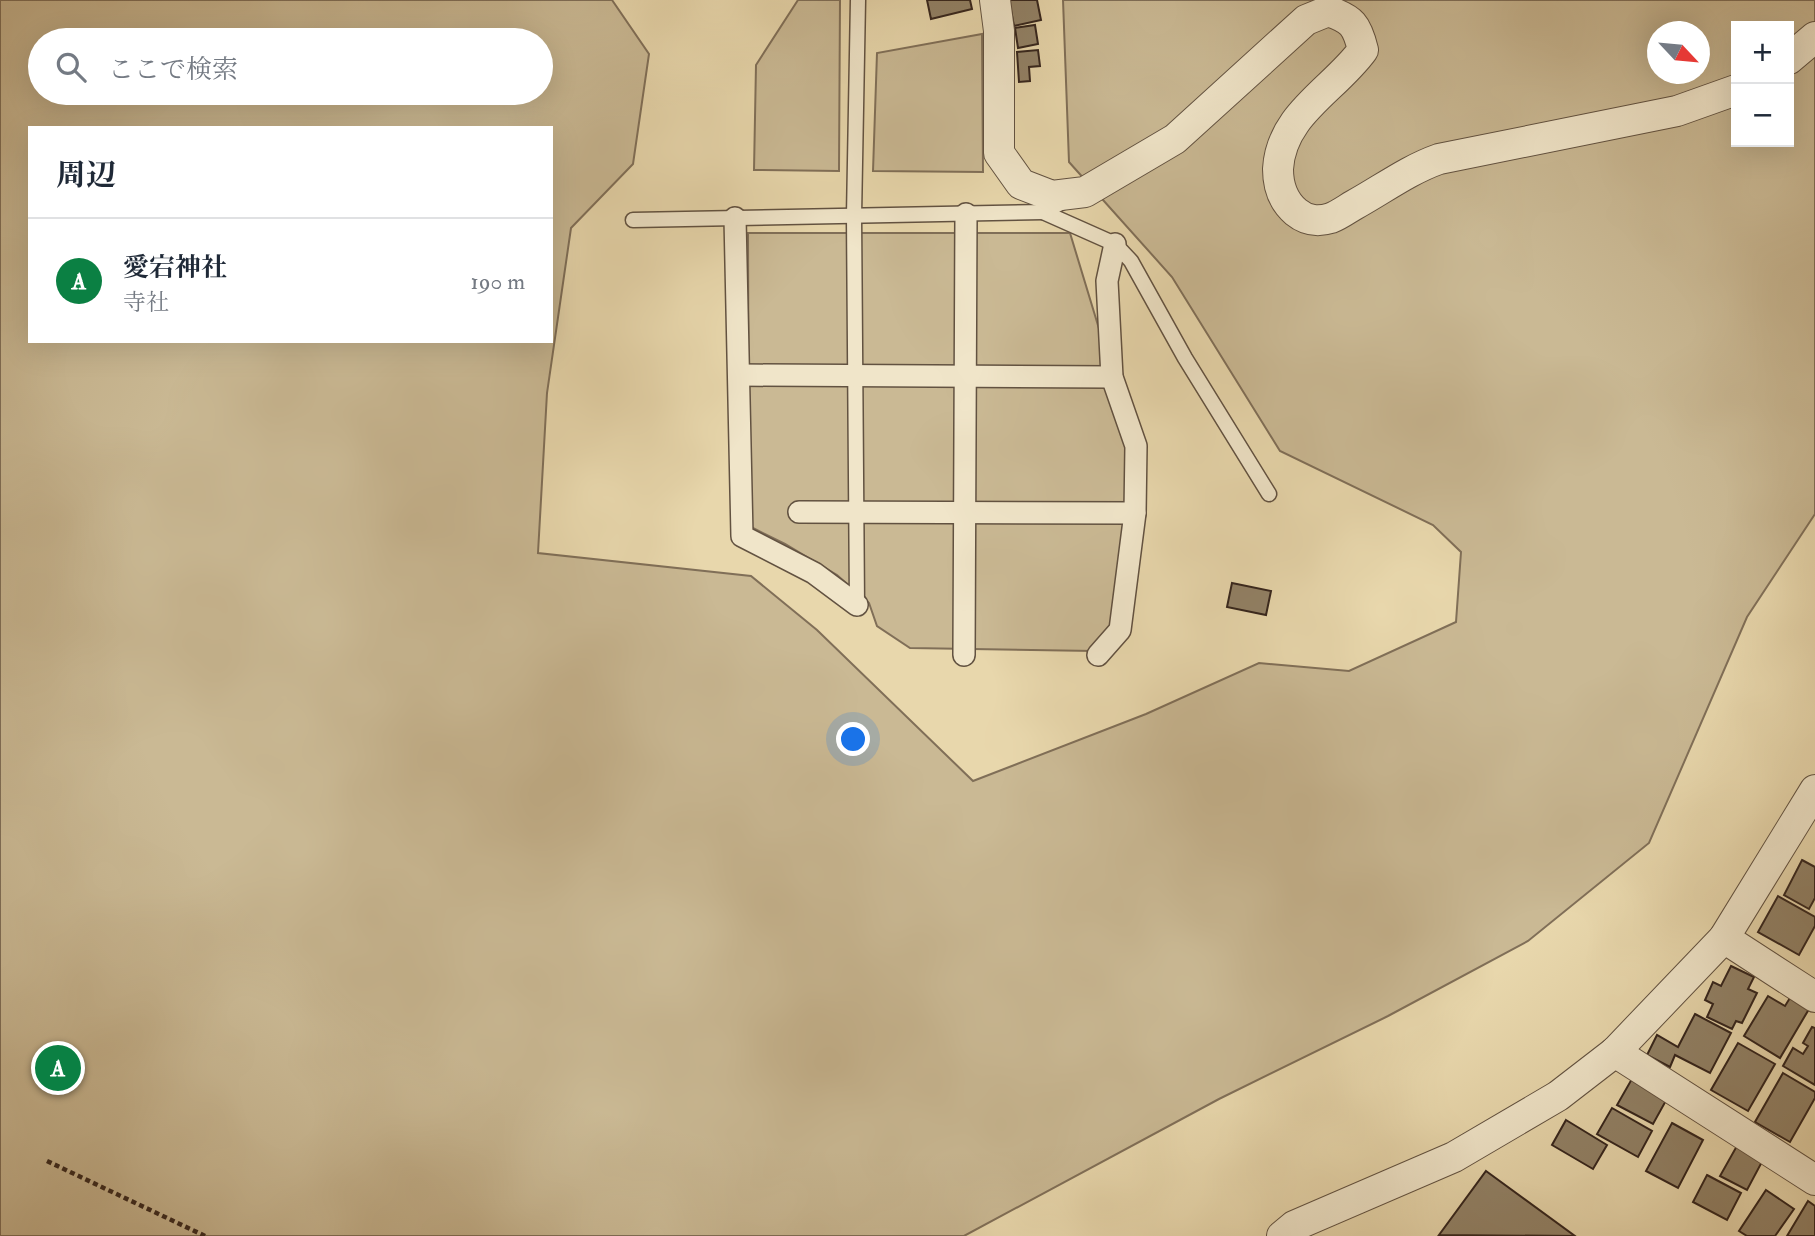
<!DOCTYPE html>
<html lang="ja">
<meta charset="utf-8">
<style>
body{margin:0;font-family:"IM FELL Double Pica","Noto Serif JP",serif;background:#f2f2f3;color:#1f2937}
.controls{position:absolute;right:21px;top:21px;display:grid;overflow:hidden;border-radius:0px;box-shadow:0 7px 28px #0002}
.controls button{width:63px;height:63px;display:grid;place-items:center;padding:0;border:0;border-bottom:2px solid #e0e1e3;background:#fff;color:#1f2937;font:35px sans-serif}
.compass{position:absolute;left:1647px;top:21px;width:63px;height:63px;border-radius:50%;background:#fff;box-shadow:0 7px 28px #0002;rotate:116deg}
.you{position:absolute;left:854px;top:740px;width:24px;height:24px;margin:-18px;border:5px solid #fff;border-radius:50%;background:#1a73e8;box-shadow:0 0 0 10px #1a73e833}
.badge{display:grid;place-items:center;width:46px;height:46px;border-radius:50%;background:#0b8043;color:#fff;font-size:23px;font-weight:700}
.pin{position:absolute;translate:-50% -50%;border:4px solid #fff;box-shadow:0 2px 7px #0006}
.list{margin:0;padding:0;list-style:none}
h2{display:flex;justify-content:space-between;align-items:center;height:91px;margin:0;padding:0 28px;font-size:30px}
h2 small{font-size:23px;font-weight:400;color:#747a83}
.list li{display:grid;grid-template-columns:46px 1fr auto;gap:21px;align-items:center;box-sizing:border-box;height:126px;padding:0 28px;border-top:2px solid #e0e1e3}
.list b{display:block;font-size:26px;white-space:nowrap}
.list p{margin:0;font-size:23px;white-space:nowrap;color:#747a83}
.list em{font-size:23px;font-style:normal;color:#747a83}
.icon{flex:none;width:38px;height:38px;fill:none;stroke:currentColor;stroke-width:2;stroke-linecap:round;stroke-linejoin:round}
.map{position:relative;flex:none;width:1815px;height:1236px;overflow:hidden}
.search{position:absolute;background:#fff;box-shadow:0 7px 28px #0002;left:28px;top:28px;width:525px;height:77px;display:flex;align-items:center;gap:18px;box-sizing:border-box;padding:0 24px;border-radius:38px;color:#747a83;font-size:26px}
.panel{position:absolute;background:#fff;box-shadow:0 7px 28px #0002;left:28px;top:126px;width:525px;height:217px;border-radius:0px}
.map>svg:first-child{display:block}
.green{fill:#cab994;stroke:#806f58;stroke-width:2;fill-rule:evenodd}
.building{fill:#928267;stroke:#35251d;stroke-width:2}
.lines{fill:none;stroke-linecap:round;stroke-linejoin:round}
.service-casing{stroke:#625241;stroke-width:17}
.pedestrian-casing{stroke:#625241;stroke-width:24}
.minor-casing{stroke:#625241;stroke-width:32}
.path{stroke:#35251d;stroke-width:4.5;stroke-dasharray:5 3.5;stroke-linecap:butt}
.service{stroke:#f0e5c9;stroke-width:14}
.pedestrian{stroke:#f0e5c9;stroke-width:21}
.minor{stroke:#f0e5c9;stroke-width:30}
</style>
<div class="map">
<svg width="1815" height="1236" viewBox="0 0 1815 1236">
<rect width="100%" height="100%" fill="#e8d7ac"/>
<filter id="stains"><feTurbulence type="fractalNoise" baseFrequency=".00286" numOctaves="4"/><feColorMatrix values="0 0 0 0 .2 0 0 0 0 .09 0 0 0 0 .02 0 0 0 .5 -.17"/></filter>
<radialGradient id="worn" r=".72"><stop offset=".6" stop-color="#630" stop-opacity="0"/><stop offset="1" stop-color="#630" stop-opacity=".3"/></radialGradient>
<g class="green">
<path d="M0 0H612L649 54 633 164 571 228 547 393 538 553 751 576 817 630 973 781 1146 714 1259 663 1349 671 1456 622 1461 552 1433 525 1280 451 1172 277 1069 162 1063 0H1815V514L1747 617 1649 843 1528 941 1388 1016 1219 1099 964 1236H0ZM1736 26H1789V142H1736ZM1658 32H1700V74H1658ZM40 40H541V93H40ZM30 128H551V341H30Z"/>
<polygon points="798,0 840,0 839,171 754,170 756,65"/>
<polygon points="982,34 983,172 873,171 877,53"/>
<polygon points="748,233 1070,233 1107,355 1130,446 1129,519 1113,628 1094,651 910,648 877,626 869,603 837,575 785,544 749,526"/>
</g>
<g class="building">
<polygon points="927,0 970,0 972,9 931,19"/>
<polygon points="1009,0 1037,0 1041,20 1014,26"/>
<polygon points="1035,25 1038,44 1018,48 1015,28"/>
<polygon points="1038,50 1040,66 1029,67 1030,81 1019,82 1017,52"/>
<polygon points="1232,583 1271,591 1266,615 1227,607"/>
<polygon points="1802,860 1815,867 1815,898 1809,909 1784,895"/>
<polygon points="1778,896 1815,917 1815,926 1799,955 1758,932"/>
<polygon points="1731,966 1754,977 1748,989 1757,993 1742,1023 1736,1021 1732,1029 1707,1017 1713,1004 1705,1000 1713,982 1721,986"/>
<polygon points="1793,993 1812,1004 1780,1058 1744,1036 1768,996 1785,1006"/>
<polygon points="1695,1014 1731,1033 1710,1073 1675,1055 1670,1067 1647,1055 1657,1035 1678,1047"/>
<polygon points="1812,1027 1815,1028 1815,1085 1783,1066 1793,1048 1803,1054 1808,1046 1803,1043"/>
<polygon points="1738,1043 1775,1064 1748,1111 1711,1090"/>
<polygon points="51,1046 80,1061 64,1090 35,1076"/>
<polygon points="1783,1073 1815,1092 1815,1098 1790,1142 1755,1122"/>
<polygon points="1633,1077 1668,1097 1653,1124 1617,1105"/>
<polygon points="1612,1108 1652,1131 1638,1157 1597,1134"/>
<polygon points="1566,1120 1607,1145 1593,1169 1552,1145"/>
<polygon points="1672,1123 1703,1140 1678,1188 1646,1171"/>
<polygon points="1738,1144 1764,1158 1747,1190 1720,1176"/>
<polygon points="1486,1171 1575,1236 1439,1235"/>
<polygon points="1707,1175 1741,1193 1727,1220 1693,1202"/>
<polygon points="1766,1190 1794,1209 1775,1236 1747,1236 1739,1231"/>
<polygon points="1808,1201 1815,1206 1815,1236 1787,1236"/>
</g>
<g class="lines">
<g class="service-casing">
<g id="service">
<polyline points="1043,212 1115,244 1131,261 1185,358 1269,494"/>
<polyline points="633,220 1043,212 1063,202"/>
<polyline points="857,605 854,216 858,0"/>
</g>
</g>
<g class="pedestrian-casing">
<g id="pedestrian">
<polyline points="735,218 742,536 814,573 857,605"/>
<polyline points="739,375 1112,377"/>
<polyline points="799,512 1135,513"/>
<polyline points="964,655 966,214"/>
<polyline points="1098,655 1120,630 1135,513 1136,446 1112,377 1107,281 1115,244"/>
</g>
</g>
<g class="minor-casing">
<g id="minor">
<path d="M995 0 999 31V153L1021 184 1052 196 1085 192 1175 139 1306 20 1328 11C1352 19 1357 25 1363 50 1334 90 1281 114 1278 169 1278 186 1283 201 1296 212 1307 221 1318 222 1331 218 1339 215 1347 209 1354 205 1383 189 1408 170 1439 159L1677 111 1736 90"/>
<polyline points="1789,59 1815,37"/>
<polyline points="1724,938 1815,997"/>
<polyline points="1615,1052 1815,1180"/>
<polyline points="1282,1236 1294,1226 1454,1157 1558,1096 1615,1052 1724,938 1815,790"/>
</g>
</g>
<polyline class="path" points="47,1161 205,1236"/>
<use href="#service" class="service"/>
<use href="#pedestrian" class="pedestrian"/>
<use href="#minor" class="minor"/>
</g>
<rect width="100%" height="100%" filter="url(#stains)"/>
<rect width="100%" height="100%" fill="url(#worn)"/>
</svg>
<div class="controls">
<button>+</button>
<button>−</button>
</div>
<svg class="compass" viewBox="-18 -18 36 36"><path d="M0-13l5 13h-10z" fill="#e53935"/><path d="M0 13l5-13h-10z" fill="#747a83"/></svg>
<div class="you"></div>
<div class="pin badge" style="left:58px;top:1068px">A</div>
<div class="search"><svg class="icon" aria-label="search" viewBox="0 0 24 24"><circle cx="10" cy="10" r="6"/><path d="M15 15l6 6"/></svg>ここで検索</div>
<section class="panel">
<h2>周辺<small></small></h2>
<ul class="list">
<li><span class="badge">A</span><div><b>愛宕神社</b><p>寺社</p></div><em>190 m</em></li>
</ul>
</section>
</div>
